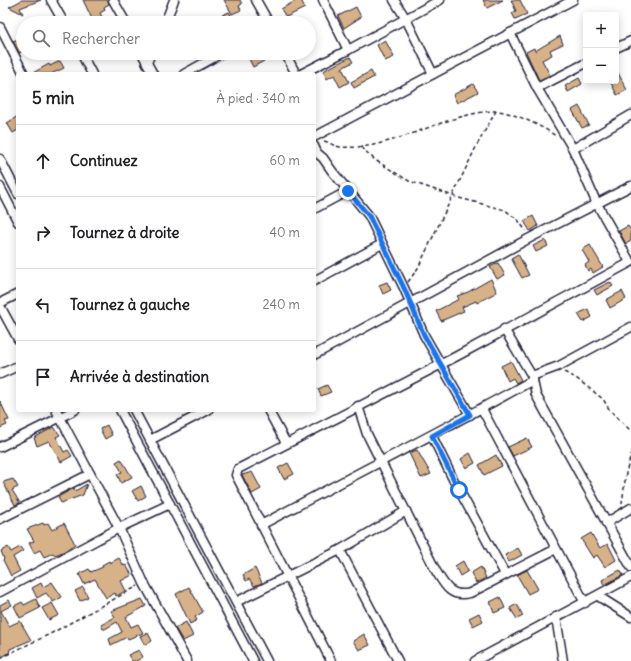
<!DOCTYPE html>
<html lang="fr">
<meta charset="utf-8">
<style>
body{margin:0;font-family:Delius,sans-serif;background:#f6f6f6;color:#202124}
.controls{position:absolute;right:12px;top:12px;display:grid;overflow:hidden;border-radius:4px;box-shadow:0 2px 10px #0003}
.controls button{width:36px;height:36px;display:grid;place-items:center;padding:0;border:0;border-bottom:1px solid #e0e0e0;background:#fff;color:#202124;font:20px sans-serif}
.stop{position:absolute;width:12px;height:12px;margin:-9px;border:3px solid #1a73e8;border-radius:50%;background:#fff}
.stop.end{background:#1a73e8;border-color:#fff;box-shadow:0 1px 4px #0008}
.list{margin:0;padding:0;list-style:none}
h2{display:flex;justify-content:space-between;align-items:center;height:52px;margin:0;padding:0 16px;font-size:17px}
h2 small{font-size:13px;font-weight:400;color:#757577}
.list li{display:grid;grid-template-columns:26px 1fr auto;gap:12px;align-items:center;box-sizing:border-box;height:72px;padding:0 16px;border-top:1px solid #e0e0e0}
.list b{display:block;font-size:15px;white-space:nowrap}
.list em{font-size:13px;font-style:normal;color:#757577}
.icon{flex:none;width:22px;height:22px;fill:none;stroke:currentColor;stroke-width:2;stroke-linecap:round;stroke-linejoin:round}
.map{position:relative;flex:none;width:631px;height:661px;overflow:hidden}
.search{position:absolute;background:#fff;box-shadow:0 2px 10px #0003;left:16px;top:16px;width:300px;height:44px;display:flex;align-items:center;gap:10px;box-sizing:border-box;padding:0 14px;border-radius:22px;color:#757577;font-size:15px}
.panel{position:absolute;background:#fff;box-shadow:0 2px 10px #0003;left:16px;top:72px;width:300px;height:340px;border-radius:4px}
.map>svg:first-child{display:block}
.building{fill:#d7b188;stroke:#22223b}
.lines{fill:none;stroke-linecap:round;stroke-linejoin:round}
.street-casing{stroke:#22223b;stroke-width:11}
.path{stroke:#22223b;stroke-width:1.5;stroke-dasharray:4 3;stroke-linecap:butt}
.street{stroke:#fff;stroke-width:8}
.route{stroke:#1a73e8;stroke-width:5}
</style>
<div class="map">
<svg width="631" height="661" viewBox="0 0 631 661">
<rect width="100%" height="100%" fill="#fff"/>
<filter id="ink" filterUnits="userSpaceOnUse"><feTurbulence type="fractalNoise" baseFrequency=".025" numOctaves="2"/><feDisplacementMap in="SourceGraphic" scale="8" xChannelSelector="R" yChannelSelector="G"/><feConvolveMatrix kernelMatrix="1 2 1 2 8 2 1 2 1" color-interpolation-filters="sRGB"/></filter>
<g filter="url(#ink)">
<g class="building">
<polygon points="22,0 41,0 20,8 23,14 9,7"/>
<polygon points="83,0 108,0 109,4 104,7 105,10 100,13 105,23 94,23"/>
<polygon points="224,0 240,0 242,4 239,6 241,10 232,14"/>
<polygon points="297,0 301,0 305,8 286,17 281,9"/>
<polygon points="483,0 503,0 487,8"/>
<polygon points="511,0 520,0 527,14 515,19 512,13 516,11"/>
<polygon points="356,7 361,17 344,28 338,16"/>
<polygon points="229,12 236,23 225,23 222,15"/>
<polygon points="560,36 563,44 550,50 552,55 542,60 550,75 539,80 526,52 534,48 535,51"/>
<polygon points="23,37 23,51 19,53 13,41"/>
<polygon points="385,40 394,57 385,61 377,45"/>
<polygon points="251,53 259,53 264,61 253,67 247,55"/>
<polygon points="350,57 353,62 342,68 349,82 340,87 334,75 327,79 323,71"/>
<polygon points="60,61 64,68 51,74 31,74 49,64 50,66"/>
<polygon points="616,69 627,90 617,95 610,81 616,81"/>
<polygon points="371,71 374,77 354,88 351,82"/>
<polygon points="579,78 582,84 568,92 565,86"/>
<polygon points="473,84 478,92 457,103 453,95"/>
<polygon points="579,106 589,125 582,128 572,110"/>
<polygon points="18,116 18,130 13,133 7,123"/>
<polygon points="533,216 538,226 530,231 524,221"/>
<polygon points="628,226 631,230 631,241 626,244 619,231"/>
<polygon points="545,240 548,246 536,252 533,246"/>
<polygon points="590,245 603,267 593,273 591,269 588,271 585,265 589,262 582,250"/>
<polygon points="518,254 529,275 522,278 511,258"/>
<polygon points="498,263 505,275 497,279 490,267"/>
<polygon points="491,279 497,292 477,303 476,301 462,307 464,311 441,321 436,311 459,299 457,296 468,292"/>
<polygon points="387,282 391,290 383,294 379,285"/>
<polygon points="610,282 613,286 597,295 594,290"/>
<polygon points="622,291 626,299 610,308 606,300"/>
<polygon points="588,309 592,317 583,322 578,314"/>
<polygon points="511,361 521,380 516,383 513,378 508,381 501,366"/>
<polygon points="327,385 331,392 321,396 318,389"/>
<polygon points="0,401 9,420 5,421 7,425 0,428"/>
<polygon points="107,425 112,435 105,439 100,429"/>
<polygon points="54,427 60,435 56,437 64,452 68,450 72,456 61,462 49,441 37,446 34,438"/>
<polygon points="527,438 532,447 513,456 508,447"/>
<polygon points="417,450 431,474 421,478 409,453"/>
<polygon points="470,453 475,463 466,468 461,459"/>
<polygon points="496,455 502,466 484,475 479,465"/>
<polygon points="121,459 132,477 121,483 117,474 122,472 116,462"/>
<polygon points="288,463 294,474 284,479 278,468"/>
<polygon points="252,472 261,489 252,494 242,475"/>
<polygon points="13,479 18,487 12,490 20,503 15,505 3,482"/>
<polygon points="87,484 83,495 61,503 58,497 74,488 75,491"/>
<polygon points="141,486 146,496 138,501 132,491"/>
<polygon points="43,523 44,525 48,523 52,530 64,523 75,544 63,552 55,555 53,553 44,557 40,550 34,553 29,543 34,541 27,529"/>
<polygon points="591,533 600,548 608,544 616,560 605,567 597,555 593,558 581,539"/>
<polygon points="8,547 11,552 20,547 23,551 13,557 20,571 11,576 3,560 4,559 1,551"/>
<polygon points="518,548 522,555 509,562 505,555"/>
<polygon points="119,558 124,566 126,565 132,575 121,581 126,591 116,596 115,593 106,598 95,579 84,584 79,574 89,569 91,572 103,567 102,565 109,561 110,563"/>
<polygon points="463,561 468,571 460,576 455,566"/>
<polygon points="481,567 486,578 476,583 471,573"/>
<polygon points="255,568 262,583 254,586 249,579 246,581 243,575"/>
<polygon points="527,570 538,589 528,594 517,575"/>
<polygon points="620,570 623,575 604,585 602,580"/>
<polygon points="52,582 62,597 53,602 46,593 37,598 32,588 41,583 43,587"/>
<polygon points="83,587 88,597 80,601 75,591"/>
<polygon points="189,587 203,612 195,617 197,620 190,624 176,594"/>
<polygon points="500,597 505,608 494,613 490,602"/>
<polygon points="36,599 40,608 20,618 14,606 22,602 24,605"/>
<polygon points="142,599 146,606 126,617 131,627 138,624 143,633 128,639 127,637 111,645 109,639 122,632 117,622 105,629 103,629 101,625 115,617 111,611"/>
<polygon points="9,600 12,605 1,611 9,626 20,621 31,640 10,649 9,653 2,657 0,652 0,605"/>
<polygon points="52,603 59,615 49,620 42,608"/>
<polygon points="517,604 523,616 517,619 510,608"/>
<polygon points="479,613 483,621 473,626 469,618"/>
<polygon points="186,622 193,636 183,641 175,628"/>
<polygon points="148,633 152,641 145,645 140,636"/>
<polygon points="364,634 370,645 359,650 353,641"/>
<polygon points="139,650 143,657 136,661 132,661 128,655"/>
</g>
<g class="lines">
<g class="street-casing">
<g id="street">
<polyline points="51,0 64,23"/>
<polyline points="113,0 126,23"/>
<polyline points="256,0 269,23"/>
<polyline points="323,0 348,50"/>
<polyline points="394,0 406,19 433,74"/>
<polyline points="165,23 174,0"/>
<polyline points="0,27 24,74"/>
<polyline points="510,33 537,88 573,149 597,204 630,262"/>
<polyline points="616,48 631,41"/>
<polyline points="81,53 92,74"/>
<polyline points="142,53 147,63"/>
<polyline points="151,53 147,63 153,74"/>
<polyline points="285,53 296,74"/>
<polyline points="184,74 222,53"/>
<polyline points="301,74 348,50 440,0"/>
<polyline points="537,88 586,63"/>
<polyline points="314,137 573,0"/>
<polyline points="314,146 317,153 323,158 332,171 369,216 404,288 424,335 470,415"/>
<polyline points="573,149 631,115"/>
<polyline points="0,159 18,194"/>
<polyline points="0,187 18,222"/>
<polyline points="314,209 348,191"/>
<polyline points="314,281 382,244"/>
<polyline points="0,303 18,294"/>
<polyline points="0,306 18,339"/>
<polyline points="504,329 532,376 536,395 631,567"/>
<polyline points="314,355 530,238 631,186"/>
<polyline points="0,374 18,366"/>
<polyline points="532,376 559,366 631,327"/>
<path d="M358 406 367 434 436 571C445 586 451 598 470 593L556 549"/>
<polyline points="482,409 585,603"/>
<polyline points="56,410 119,528 144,583 187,661"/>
<polyline points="120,410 253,661"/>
<polyline points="134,410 267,661"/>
<polyline points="268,410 286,443"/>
<polyline points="432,436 453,479 505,574"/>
<polyline points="150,440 208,410"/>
<polyline points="0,447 75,410"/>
<polyline points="0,519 90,474"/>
<polyline points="606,523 631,508"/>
<path d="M261 525C352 476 443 430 533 380"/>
<polyline points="340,550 398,661"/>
<polyline points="0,592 119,528 170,504"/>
<polyline points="598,596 631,617"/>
<polyline points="236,602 340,550 406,511"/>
<polyline points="556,617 563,661"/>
<polyline points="331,661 236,475 238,469 457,356 631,262"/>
<polyline points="475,661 631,577"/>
</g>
</g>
<g class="path">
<path d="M324 141C329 142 335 147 341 147 394 151 441 114 494 111 509 110 544 127 556 136"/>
<polyline points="361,147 375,160 409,181 459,198 505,210 518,220 526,231"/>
<polyline points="408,282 418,268 477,145 496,111"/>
<polyline points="564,372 576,378 603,399 609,409 631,431"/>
<polyline points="622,504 626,473 631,455"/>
<polyline points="0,658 50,634 138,586"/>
</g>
<use href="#street" class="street"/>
</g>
</g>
<g class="lines" filter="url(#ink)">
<polyline class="route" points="348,191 369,216 404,288 424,335 470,415 432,436 459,490"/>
</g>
</svg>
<div class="controls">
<button>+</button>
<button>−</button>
</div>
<div class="stop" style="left:459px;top:490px"></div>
<div class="stop end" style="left:348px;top:191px"></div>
<div class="search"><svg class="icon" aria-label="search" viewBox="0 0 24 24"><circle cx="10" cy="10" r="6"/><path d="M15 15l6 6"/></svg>Rechercher</div>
<section class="panel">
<h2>5 min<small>À pied · 340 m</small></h2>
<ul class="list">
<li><svg class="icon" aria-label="ahead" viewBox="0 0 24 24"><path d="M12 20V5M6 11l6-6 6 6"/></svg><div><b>Continuez</b></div><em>60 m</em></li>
<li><svg class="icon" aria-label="right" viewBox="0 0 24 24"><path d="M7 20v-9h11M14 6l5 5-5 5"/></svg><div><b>Tournez à droite</b></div><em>40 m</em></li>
<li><svg class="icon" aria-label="left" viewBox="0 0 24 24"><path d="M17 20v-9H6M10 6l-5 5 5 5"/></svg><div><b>Tournez à gauche</b></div><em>240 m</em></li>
<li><svg class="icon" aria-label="arrive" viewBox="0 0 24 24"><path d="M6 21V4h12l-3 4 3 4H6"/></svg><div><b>Arrivée à destination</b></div></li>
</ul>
</section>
</div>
